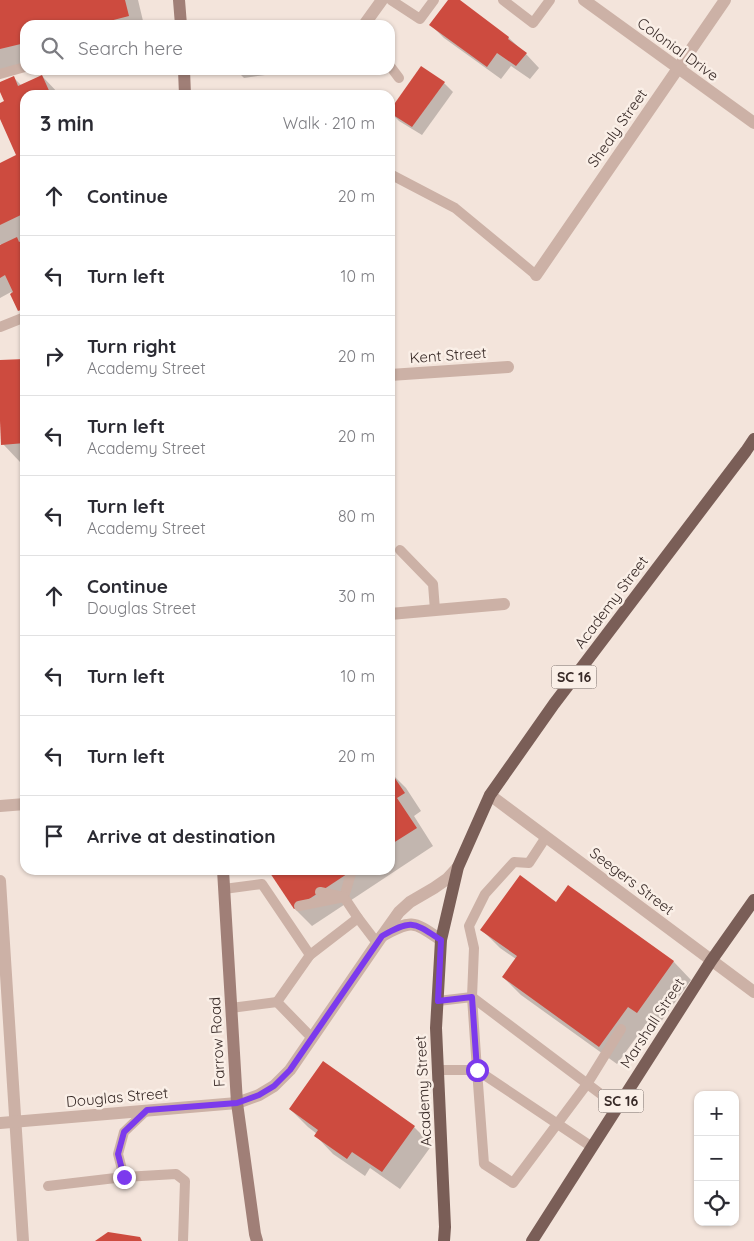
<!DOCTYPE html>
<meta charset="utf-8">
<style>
body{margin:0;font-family:Quicksand,sans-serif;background:#f2f2f3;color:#2b2b33}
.controls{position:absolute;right:15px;bottom:15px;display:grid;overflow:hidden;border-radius:10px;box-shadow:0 1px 4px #0004}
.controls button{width:45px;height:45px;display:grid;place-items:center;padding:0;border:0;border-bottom:1px solid #e1e1e2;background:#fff;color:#2b2b33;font:25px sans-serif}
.stop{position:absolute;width:15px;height:15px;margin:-11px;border:4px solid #7c3aed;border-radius:50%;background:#fff}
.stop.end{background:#7c3aed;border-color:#fff;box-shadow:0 1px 5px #0008}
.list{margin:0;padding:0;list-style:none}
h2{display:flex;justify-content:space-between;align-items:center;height:65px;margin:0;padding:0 20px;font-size:21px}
h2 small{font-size:16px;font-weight:400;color:#7c7c81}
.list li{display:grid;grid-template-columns:32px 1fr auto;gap:15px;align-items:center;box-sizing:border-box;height:80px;padding:0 20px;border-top:1px solid #e1e1e2}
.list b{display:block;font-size:19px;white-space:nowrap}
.list p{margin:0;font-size:16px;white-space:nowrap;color:#7c7c81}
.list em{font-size:16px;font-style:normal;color:#7c7c81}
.icon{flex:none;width:28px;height:28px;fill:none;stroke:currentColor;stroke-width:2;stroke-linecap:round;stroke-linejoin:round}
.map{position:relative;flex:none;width:754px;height:1241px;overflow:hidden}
.search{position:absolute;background:#fff;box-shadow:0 1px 4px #0004;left:20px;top:20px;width:375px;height:55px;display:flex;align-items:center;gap:12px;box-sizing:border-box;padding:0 18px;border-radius:15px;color:#7c7c81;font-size:19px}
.panel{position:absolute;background:#fff;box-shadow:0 1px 4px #0004;left:20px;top:90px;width:375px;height:785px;border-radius:15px}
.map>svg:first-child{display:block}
.shadow{fill:#0003}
.building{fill:#cd4b3f}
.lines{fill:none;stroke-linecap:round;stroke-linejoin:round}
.service{stroke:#ccb1a6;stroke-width:10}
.minor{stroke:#ccb1a6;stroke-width:12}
.tertiary{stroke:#ccb1a6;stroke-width:12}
.secondary{stroke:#a07f77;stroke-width:12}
.primary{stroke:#7a5e57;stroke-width:12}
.route{stroke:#7c3aed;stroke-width:6}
.labels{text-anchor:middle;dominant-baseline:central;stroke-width:5;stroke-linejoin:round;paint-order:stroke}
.shield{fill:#faefe7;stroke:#726561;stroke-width:1}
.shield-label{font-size:14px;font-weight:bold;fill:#382a27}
.street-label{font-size:15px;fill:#382a27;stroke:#faefe7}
</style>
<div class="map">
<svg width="754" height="1241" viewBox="0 0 754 1241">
<rect width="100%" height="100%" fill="#f3e4db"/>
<g class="shadow">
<polygon points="0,0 138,0 144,25 25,25 25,65 0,71"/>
<polygon points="450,0 457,0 509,38 526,54 539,68 530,79 511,66 501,79 444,38 431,25"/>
<polygon points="236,70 302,70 244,78"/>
<polygon points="42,76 60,95 25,95 25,306 23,307 23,310 25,309 25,316 19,310 11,292 0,298 0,247 2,246 0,244 0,164 18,156 0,116 0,105 6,102 0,89 0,84 13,77 21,85"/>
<polygon points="444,83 453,92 422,135 399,121 390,112"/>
<polygon points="25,360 25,462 20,462 3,444 0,399 0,362"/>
<polygon points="390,772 406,788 421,811 414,816 433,846 312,926 295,909 269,870 390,870"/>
<polygon points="569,887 674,962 691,980 655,1030 646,1024 617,1064 521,995 503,977 516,959 500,948 482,930 557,903"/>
<polygon points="290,1109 414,1127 432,1145 400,1189 370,1168 365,1176 333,1154 316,1136 317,1134 308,1127"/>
</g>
<g class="building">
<polygon points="0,0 125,0 129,16 94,25 25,25 25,43 0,49"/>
<polygon points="448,0 460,0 509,37 508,39 527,53 516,66 497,53 487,67 429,25"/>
<polygon points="421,66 445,82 412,127 390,113 390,110"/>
<polygon points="42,75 51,95 25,95 25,213 0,225 0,163 16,155 0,119 0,103 4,101 0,92 0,82 14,76 18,86"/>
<polygon points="17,237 19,242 25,239 25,308 18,311 10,294 13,292 5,275 0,278 0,245"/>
<polygon points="25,359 25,443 1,445 0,421 0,360"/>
<polygon points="390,771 405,793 397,798 417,828 390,845"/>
<polygon points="268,870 353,870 294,909"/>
<polygon points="520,875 556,902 568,885 674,961 637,1013 628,1007 599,1047 502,977 517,956 480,930"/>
<polygon points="323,1061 415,1126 382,1172 352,1152 347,1159 314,1136 318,1130 289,1109"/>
<polygon points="108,1232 140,1237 142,1241 95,1241"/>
</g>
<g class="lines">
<g class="service">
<polyline points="391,0 420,19 434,0"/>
<polyline points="503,0 533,23 550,0"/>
<polyline points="390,66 399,78"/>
<polyline points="0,74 25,67"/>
<polyline points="390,174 455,208 536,275"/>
<polyline points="0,327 25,317"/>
<polyline points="400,550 433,584 435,610"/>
<polyline points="352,870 344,897 358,918"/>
<polyline points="224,889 262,884 310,955"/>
<polyline points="299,906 344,897 320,892"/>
<polyline points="438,1001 472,997 618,1107"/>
<polyline points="231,1008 277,1002"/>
<polyline points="312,1038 277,1002 310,955 358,918 377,943"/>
<polyline points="438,1070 477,1070 472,997 474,948 469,926 485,894 514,862 529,863 546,837"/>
<polyline points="592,1147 477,1070 484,1164 513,1183 587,1084 621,1029"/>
<polyline points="124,1177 118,1154 124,1132 147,1110"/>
<polyline points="48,1186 124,1177 176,1174 185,1181 183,1241"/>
</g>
<g class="minor">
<polyline points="364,25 382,0"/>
<polyline points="536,275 725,0"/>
<polyline points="390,375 508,367"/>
<polyline points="390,614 504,604"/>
<polyline points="490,795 754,992"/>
<polyline points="0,806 25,804"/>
<polyline points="0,881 23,1241"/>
<path d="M441 940C413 921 412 919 382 936L399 912 410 902 434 888 447 879 458 867"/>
<polyline points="0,1123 237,1103 259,1095 274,1086 290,1070 382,936"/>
</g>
<polyline class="tertiary" points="584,0 754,123"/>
<g class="secondary">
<polyline points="179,0 181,25"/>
<polyline points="184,70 185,95"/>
<polyline points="223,870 237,1103 255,1234 257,1241"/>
</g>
<g class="primary">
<polyline points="444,1241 445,1227 436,1028 441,940 458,867 490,795 554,704 746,451 754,439"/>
<polyline points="532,1241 711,961 754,900"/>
</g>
</g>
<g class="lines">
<path class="route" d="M124 1177 118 1154 124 1132 147 1110 237 1103 259 1095 274 1086 290 1070 382 936C412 919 413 922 441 940L438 1001 472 997 477 1070"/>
</g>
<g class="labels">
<g class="shield">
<rect x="551.5" y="665.5" width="45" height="23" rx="4"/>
<rect x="598.5" y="1089.5" width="45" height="23" rx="4"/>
</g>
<g class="shield-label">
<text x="574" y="677">SC 16</text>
<text x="621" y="1101">SC 16</text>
</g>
<g class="street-label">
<text transform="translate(678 49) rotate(36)">Colonial Drive</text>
<text transform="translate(617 128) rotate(-55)">Shealy Street</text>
<text transform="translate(448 355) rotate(-4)">Kent Street</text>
<text transform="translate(611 602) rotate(-53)">Academy Street</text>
<text transform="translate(632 881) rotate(37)">Seegers Street</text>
<text transform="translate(652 1023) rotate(-57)">Marshall Street</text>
<text transform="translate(217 1042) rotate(-93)">Farrow Road</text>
<text transform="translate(423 1091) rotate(-93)">Academy Street</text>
<text transform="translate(117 1097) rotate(-5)">Douglas Street</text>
</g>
</g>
</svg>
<div class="controls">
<button>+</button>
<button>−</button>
<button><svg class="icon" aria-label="locate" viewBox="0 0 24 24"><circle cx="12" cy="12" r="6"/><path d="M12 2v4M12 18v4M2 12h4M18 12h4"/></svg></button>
</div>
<div class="stop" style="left:477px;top:1070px"></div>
<div class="stop end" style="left:124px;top:1177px"></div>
<div class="search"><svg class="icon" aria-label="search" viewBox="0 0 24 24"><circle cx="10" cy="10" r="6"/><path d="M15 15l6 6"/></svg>Search here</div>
<section class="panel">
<h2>3 min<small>Walk · 210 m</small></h2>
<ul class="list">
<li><svg class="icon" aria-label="ahead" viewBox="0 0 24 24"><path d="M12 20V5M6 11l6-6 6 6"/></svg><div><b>Continue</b></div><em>20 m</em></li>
<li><svg class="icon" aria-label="left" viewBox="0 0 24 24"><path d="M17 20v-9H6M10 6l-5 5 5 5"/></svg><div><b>Turn left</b></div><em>10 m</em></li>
<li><svg class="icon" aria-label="right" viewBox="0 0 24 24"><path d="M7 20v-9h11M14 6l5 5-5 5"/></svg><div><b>Turn right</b><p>Academy Street</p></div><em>20 m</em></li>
<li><svg class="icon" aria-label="left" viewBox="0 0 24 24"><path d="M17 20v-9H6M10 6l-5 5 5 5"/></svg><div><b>Turn left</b><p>Academy Street</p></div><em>20 m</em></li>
<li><svg class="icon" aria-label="left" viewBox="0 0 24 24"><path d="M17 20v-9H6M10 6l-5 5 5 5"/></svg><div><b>Turn left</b><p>Academy Street</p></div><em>80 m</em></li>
<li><svg class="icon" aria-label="ahead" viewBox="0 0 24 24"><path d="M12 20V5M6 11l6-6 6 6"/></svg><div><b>Continue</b><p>Douglas Street</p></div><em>30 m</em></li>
<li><svg class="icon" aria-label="left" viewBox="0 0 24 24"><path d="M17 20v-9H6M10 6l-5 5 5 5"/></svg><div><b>Turn left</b></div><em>10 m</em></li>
<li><svg class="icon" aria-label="left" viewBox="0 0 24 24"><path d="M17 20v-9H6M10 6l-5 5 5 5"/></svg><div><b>Turn left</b></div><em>20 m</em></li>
<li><svg class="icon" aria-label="arrive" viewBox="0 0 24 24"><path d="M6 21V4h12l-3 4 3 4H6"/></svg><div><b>Arrive at destination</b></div></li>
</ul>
</section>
</div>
